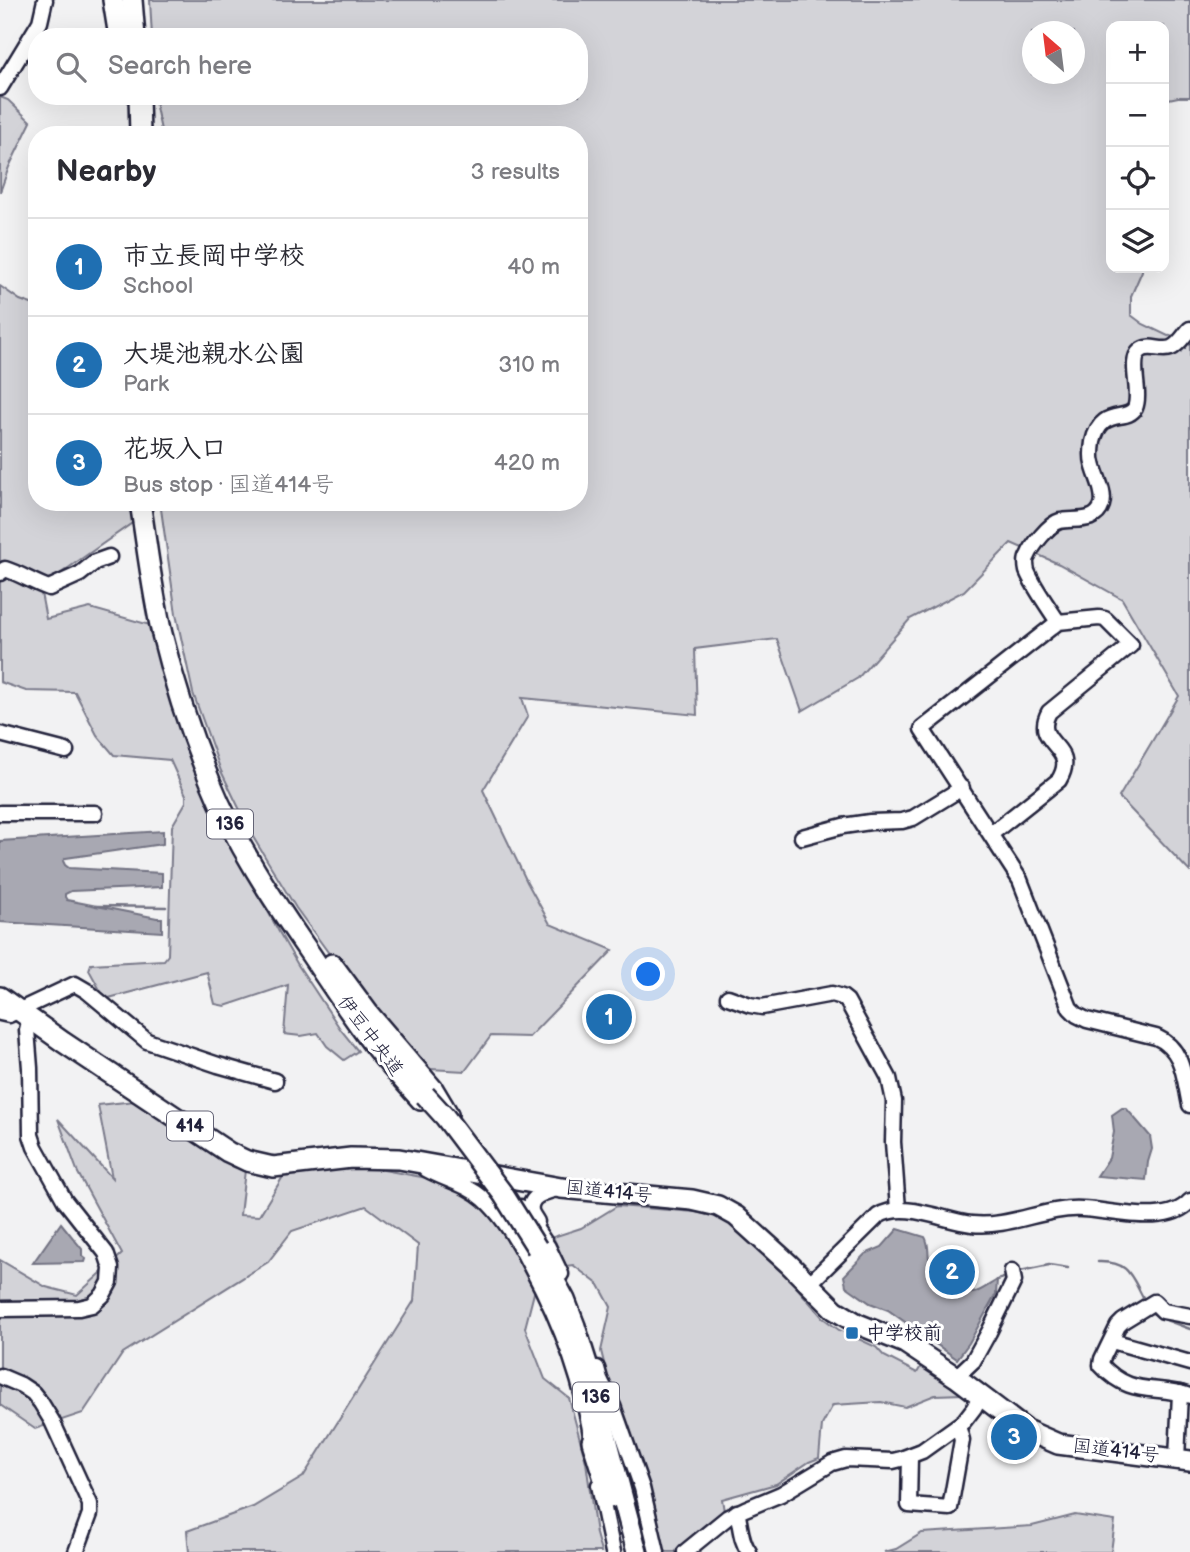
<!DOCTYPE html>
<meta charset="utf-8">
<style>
body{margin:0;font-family:"Balsamiq Sans","Klee One",sans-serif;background:#f7f7f7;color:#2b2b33}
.controls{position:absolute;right:21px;top:21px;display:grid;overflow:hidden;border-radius:14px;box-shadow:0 7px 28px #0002}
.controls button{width:63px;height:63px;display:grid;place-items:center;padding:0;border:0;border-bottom:2px solid #e1e1e2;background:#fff;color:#2b2b33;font:35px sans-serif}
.compass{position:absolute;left:1022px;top:21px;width:63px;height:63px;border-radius:50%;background:#fff;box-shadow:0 7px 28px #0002;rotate:332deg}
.you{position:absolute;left:649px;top:975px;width:24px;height:24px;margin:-18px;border:5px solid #fff;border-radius:50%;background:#1a73e8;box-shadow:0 0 0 10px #1a73e833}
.badge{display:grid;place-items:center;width:46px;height:46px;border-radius:50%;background:#1f6fb2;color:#fff;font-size:23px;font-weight:700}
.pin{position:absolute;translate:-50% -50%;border:4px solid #fff;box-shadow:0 2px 7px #0006}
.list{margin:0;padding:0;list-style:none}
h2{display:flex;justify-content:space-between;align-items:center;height:91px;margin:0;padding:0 28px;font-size:30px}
h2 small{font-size:23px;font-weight:400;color:#7c7c81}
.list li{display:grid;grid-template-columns:46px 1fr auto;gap:21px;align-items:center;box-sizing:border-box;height:98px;padding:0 28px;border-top:2px solid #e1e1e2}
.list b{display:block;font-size:26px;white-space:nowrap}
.list p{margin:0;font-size:23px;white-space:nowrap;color:#7c7c81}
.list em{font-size:23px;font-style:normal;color:#7c7c81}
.icon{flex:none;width:38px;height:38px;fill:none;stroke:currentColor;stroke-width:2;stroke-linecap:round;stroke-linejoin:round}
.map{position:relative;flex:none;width:1190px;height:1552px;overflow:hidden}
.search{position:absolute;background:#fff;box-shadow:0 7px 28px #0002;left:28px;top:28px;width:560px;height:77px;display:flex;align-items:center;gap:18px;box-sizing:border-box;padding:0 24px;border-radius:28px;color:#7c7c81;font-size:26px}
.panel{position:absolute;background:#fff;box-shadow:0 7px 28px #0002;left:28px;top:126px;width:560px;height:385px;border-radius:28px}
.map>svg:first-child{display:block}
.green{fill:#d3d3d8;stroke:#7a7a8a;stroke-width:2;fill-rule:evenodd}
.water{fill:#a8a8b2;stroke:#727282;stroke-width:2}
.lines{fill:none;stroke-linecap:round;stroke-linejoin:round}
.stream{stroke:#727282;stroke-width:2.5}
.minor-casing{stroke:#22223b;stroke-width:19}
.highway-casing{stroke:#22223b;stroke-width:24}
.minor{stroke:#fff;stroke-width:14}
.highway{stroke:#fff;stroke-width:19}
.highway-bridge-casing{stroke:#22223b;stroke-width:24;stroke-linecap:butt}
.highway-bridge{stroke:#fff;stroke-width:19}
.poi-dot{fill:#1f6fb2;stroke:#fff;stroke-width:2.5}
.labels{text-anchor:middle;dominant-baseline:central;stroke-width:6;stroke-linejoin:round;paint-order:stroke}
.shield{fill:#fff;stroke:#646476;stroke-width:2}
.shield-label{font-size:18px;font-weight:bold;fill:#22223b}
.street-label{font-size:19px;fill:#22223b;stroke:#fff}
.poi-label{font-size:19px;font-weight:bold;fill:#22223b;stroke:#fff;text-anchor:start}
</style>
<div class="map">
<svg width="1190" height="1552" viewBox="0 0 1190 1552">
<rect width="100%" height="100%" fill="#f2f2f3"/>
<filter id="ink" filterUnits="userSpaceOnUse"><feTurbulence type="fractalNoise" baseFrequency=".0143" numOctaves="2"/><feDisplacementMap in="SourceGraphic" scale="14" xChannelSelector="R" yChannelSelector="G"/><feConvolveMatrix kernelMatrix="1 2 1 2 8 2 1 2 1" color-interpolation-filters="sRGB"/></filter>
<g filter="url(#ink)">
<g class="green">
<path d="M150 0H1190V97H1178L1164 100V26H1111V268H1142V271L1131 296V315L1143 324 1168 336 1190 333V872L1119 797 1179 696 1122 599 1059 564 1011 543 964 591 910 619 858 678 802 711 777 639 695 649 697 715 522 698 528 716 483 790 527 882 550 924 613 950 529 1037 491 1036 465 1071 412 1068 296 908 253 837 221 771 193 693 176 614 160 502H579V135H162L156 107 155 96H579V37H152ZM1032 32H1074V74H1032Z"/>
<polygon points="0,97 8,100 31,122 9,167 0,192"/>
<polygon points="0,286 20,300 37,306 37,502 132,502 135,521 40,588 46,619 90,608 150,625 220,821 279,932 298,965 341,1030 358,1051 344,1060 327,1046 318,1033 301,1036 284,1034 288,985 225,1006 215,1004 207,972 105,999 89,970 91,964 164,960 168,955 172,826 186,802 186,795 170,760 114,755 97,735 75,692 26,691 0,682"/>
<polygon points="135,1101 234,1167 245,1170 240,1215 259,1216 284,1175 362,1166 427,1178 466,1193 481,1205 497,1223 512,1244 535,1289 525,1328 545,1379 569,1398 586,1462 596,1534 601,1552 189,1552 187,1531 253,1507 303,1477 414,1301 418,1245 366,1206 292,1231 268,1262 123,1353 83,1413 35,1429 0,1405 0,1260 46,1287 77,1295 122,1254 78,1173 58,1119 112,1178 98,1105"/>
<polygon points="617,1206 696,1212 722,1218 730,1223 773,1260 823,1318 839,1330 876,1347 884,1356 917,1373 923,1363 958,1386 962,1394 935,1395 905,1407 881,1402 833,1405 822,1425 819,1458 809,1462 776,1484 722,1499 724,1511 676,1552 665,1552 661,1545 642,1472 607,1375 601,1351 611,1307 599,1285 573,1265 566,1266 553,1237 581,1228"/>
<polygon points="1075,1515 1115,1521 1111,1552 884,1552 896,1549 922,1533 1032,1526"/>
</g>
<g class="water">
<polygon points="163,831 163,844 66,858 63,861 65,865 69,868 162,873 162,887 71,891 65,894 65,897 67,900 157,918 162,918 162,932 0,922 0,841"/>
<polygon points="1122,1108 1126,1108 1150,1136 1152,1149 1148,1162 1146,1180 1097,1176 1109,1158 1114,1132 1112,1115"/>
<polygon points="61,1223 82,1249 82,1256 86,1259 85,1262 33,1263"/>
<path d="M898 1229 925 1237C930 1245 927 1254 930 1263 935 1279 956 1296 973 1293 980 1292 990 1284 997 1280L996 1294 969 1343 957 1359 888 1310 870 1303 846 1286 844 1276 865 1254 882 1247Z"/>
</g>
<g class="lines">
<g class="stream">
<polyline points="96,906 166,907"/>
<path d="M1098 1262C1131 1261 1131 1277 1146 1303"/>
<polyline points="1020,1271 1049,1265 1068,1268"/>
<polyline points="997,1280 1007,1277"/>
<polyline points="1150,1312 1166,1320 1190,1329"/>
</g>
<g class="minor-casing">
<g id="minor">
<polyline points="0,88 40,22 45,0"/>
<path d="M0 573 5 569C21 574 34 583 49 588L80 574 95 562 109 557"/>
<path d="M1058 622C1049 608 1033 586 1027 571 1026 566 1025 560 1028 556 1032 546 1049 524 1060 521 1074 518 1096 524 1102 505 1106 492 1095 475 1093 463 1091 457 1092 449 1093 442 1101 406 1127 423 1135 408 1142 392 1128 361 1140 351 1149 343 1161 352 1171 348 1179 345 1184 335 1190 329"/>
<polyline points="0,734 66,751"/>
<polyline points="0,813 95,813"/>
<path d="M991 834 1059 780C1080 745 1031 745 1049 712L1131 645 1105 619 1099 618 1058 622 922 729 1020 880 1070 1008 1077 1015 1087 1020 1156 1037C1184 1049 1184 1078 1190 1105"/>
<polyline points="802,837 843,826 870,822 902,821 913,818 962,788"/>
<polyline points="728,997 750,1005 762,1007 832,994 842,997 847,1001 889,1078 894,1101 893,1142 898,1209"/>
<polyline points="0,1013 9,1015 75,984 87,991 147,1041 218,1065 275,1081"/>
<path d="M426 1169C446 1180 467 1184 484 1199 504 1217 518 1241 530 1265 561 1322 584 1383 593 1448"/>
<polyline points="521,1207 548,1247 561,1274"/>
<path d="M537 1222C535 1218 532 1215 531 1211 528 1196 546 1192 556 1189"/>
<path d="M809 1284 878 1216C905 1200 943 1221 972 1224 1011 1228 1044 1207 1082 1209 1113 1210 1167 1227 1190 1201"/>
<polyline points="0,1309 79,1308 92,1305 103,1295 110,1282 111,1268 106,1253 65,1201 35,1147 31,1135 30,1068 27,1030 30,1018"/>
<path d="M1190 1316 1163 1311 1154 1302 1123 1321 1118 1326 1102 1359 1101 1365C1131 1398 1155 1384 1190 1396"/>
<polyline points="1112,1341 1190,1363"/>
<polyline points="597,1368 600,1379 613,1406 642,1488 657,1552"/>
<polyline points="0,1376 21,1385 33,1393 41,1403 52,1421 90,1504 90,1514 76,1552"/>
<polyline points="956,1377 973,1361 989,1332 1014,1281 1012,1271"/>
<polyline points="910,1456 909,1505 950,1508 962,1440 958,1426"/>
<polyline points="1177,1459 1180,1393"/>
<polyline points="599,1485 613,1552"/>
<path d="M737 1512C741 1526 740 1540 749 1552"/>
<polyline points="685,1552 728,1517 745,1509 781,1494 832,1463 846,1459 893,1461 901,1459 922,1451 964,1421 974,1408 980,1396"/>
</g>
</g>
<g class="highway-casing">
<g id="highway">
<polyline points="113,0 119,37"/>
<polyline points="132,0 135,37"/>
<polyline points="139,96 140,135"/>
<path d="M140 502C147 546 152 591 162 634 174 683 190 733 210 781 235 843 273 900 311 955 331 985 351 1015 372 1043 387 1063 404 1081 421 1100"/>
<polyline points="332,964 369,1014 433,1089 448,1114"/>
<polyline points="0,997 63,1042 228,1152 247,1161 273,1167 351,1158 399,1159 561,1188 692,1200 718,1206 736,1216 789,1264 835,1310 858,1324 905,1343 956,1377 1026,1430 1058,1444 1190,1461"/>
<polyline points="537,1248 565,1300 575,1326 588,1367 637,1552"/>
<polyline points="592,1441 610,1498"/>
</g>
</g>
<use href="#minor" class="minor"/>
<use href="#highway" class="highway"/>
<g class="highway-bridge-casing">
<polyline id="highway-bridge" points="425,1095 445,1117 503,1194 537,1248"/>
</g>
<use href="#highway-bridge" class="highway-bridge"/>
</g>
</g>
<rect class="poi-dot" x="845" y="1326" width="14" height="14" rx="3.5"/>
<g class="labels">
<g class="shield">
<rect x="207" y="809.5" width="46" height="29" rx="5"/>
<rect x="167" y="1111.5" width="46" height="29" rx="5"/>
<rect x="573" y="1382.5" width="46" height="29" rx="5"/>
</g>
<g class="shield-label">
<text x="230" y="824">136</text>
<text x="190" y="1126">414</text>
<text x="596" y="1397">136</text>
</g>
<g class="street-label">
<text transform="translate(370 1036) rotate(53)">伊豆中央道</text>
<text transform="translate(609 1192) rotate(6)">国道414号</text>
<text transform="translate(1116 1451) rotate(7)">国道414号</text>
</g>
<g class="poi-label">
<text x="866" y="1333">中学校前</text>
</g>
</g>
</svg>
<div class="controls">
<button>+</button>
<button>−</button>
<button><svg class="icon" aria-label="locate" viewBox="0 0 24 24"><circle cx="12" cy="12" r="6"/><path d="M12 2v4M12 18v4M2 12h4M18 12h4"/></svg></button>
<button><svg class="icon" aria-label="layers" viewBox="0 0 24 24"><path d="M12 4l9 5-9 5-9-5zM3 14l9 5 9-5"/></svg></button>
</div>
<svg class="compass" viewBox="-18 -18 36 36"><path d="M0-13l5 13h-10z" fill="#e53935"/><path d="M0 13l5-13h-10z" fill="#7c7c81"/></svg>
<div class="you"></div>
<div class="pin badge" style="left:609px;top:1017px">1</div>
<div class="pin badge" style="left:952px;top:1272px">2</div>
<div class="pin badge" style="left:1014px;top:1437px">3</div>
<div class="search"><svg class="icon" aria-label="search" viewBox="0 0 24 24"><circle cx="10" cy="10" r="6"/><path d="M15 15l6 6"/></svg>Search here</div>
<section class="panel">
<h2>Nearby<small>3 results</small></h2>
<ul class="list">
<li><span class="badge">1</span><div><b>市立長岡中学校</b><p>School</p></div><em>40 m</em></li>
<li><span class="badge">2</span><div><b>大堤池親水公園</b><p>Park</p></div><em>310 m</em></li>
<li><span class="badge">3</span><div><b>花坂入口</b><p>Bus stop · 国道414号</p></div><em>420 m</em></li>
</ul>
</section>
</div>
